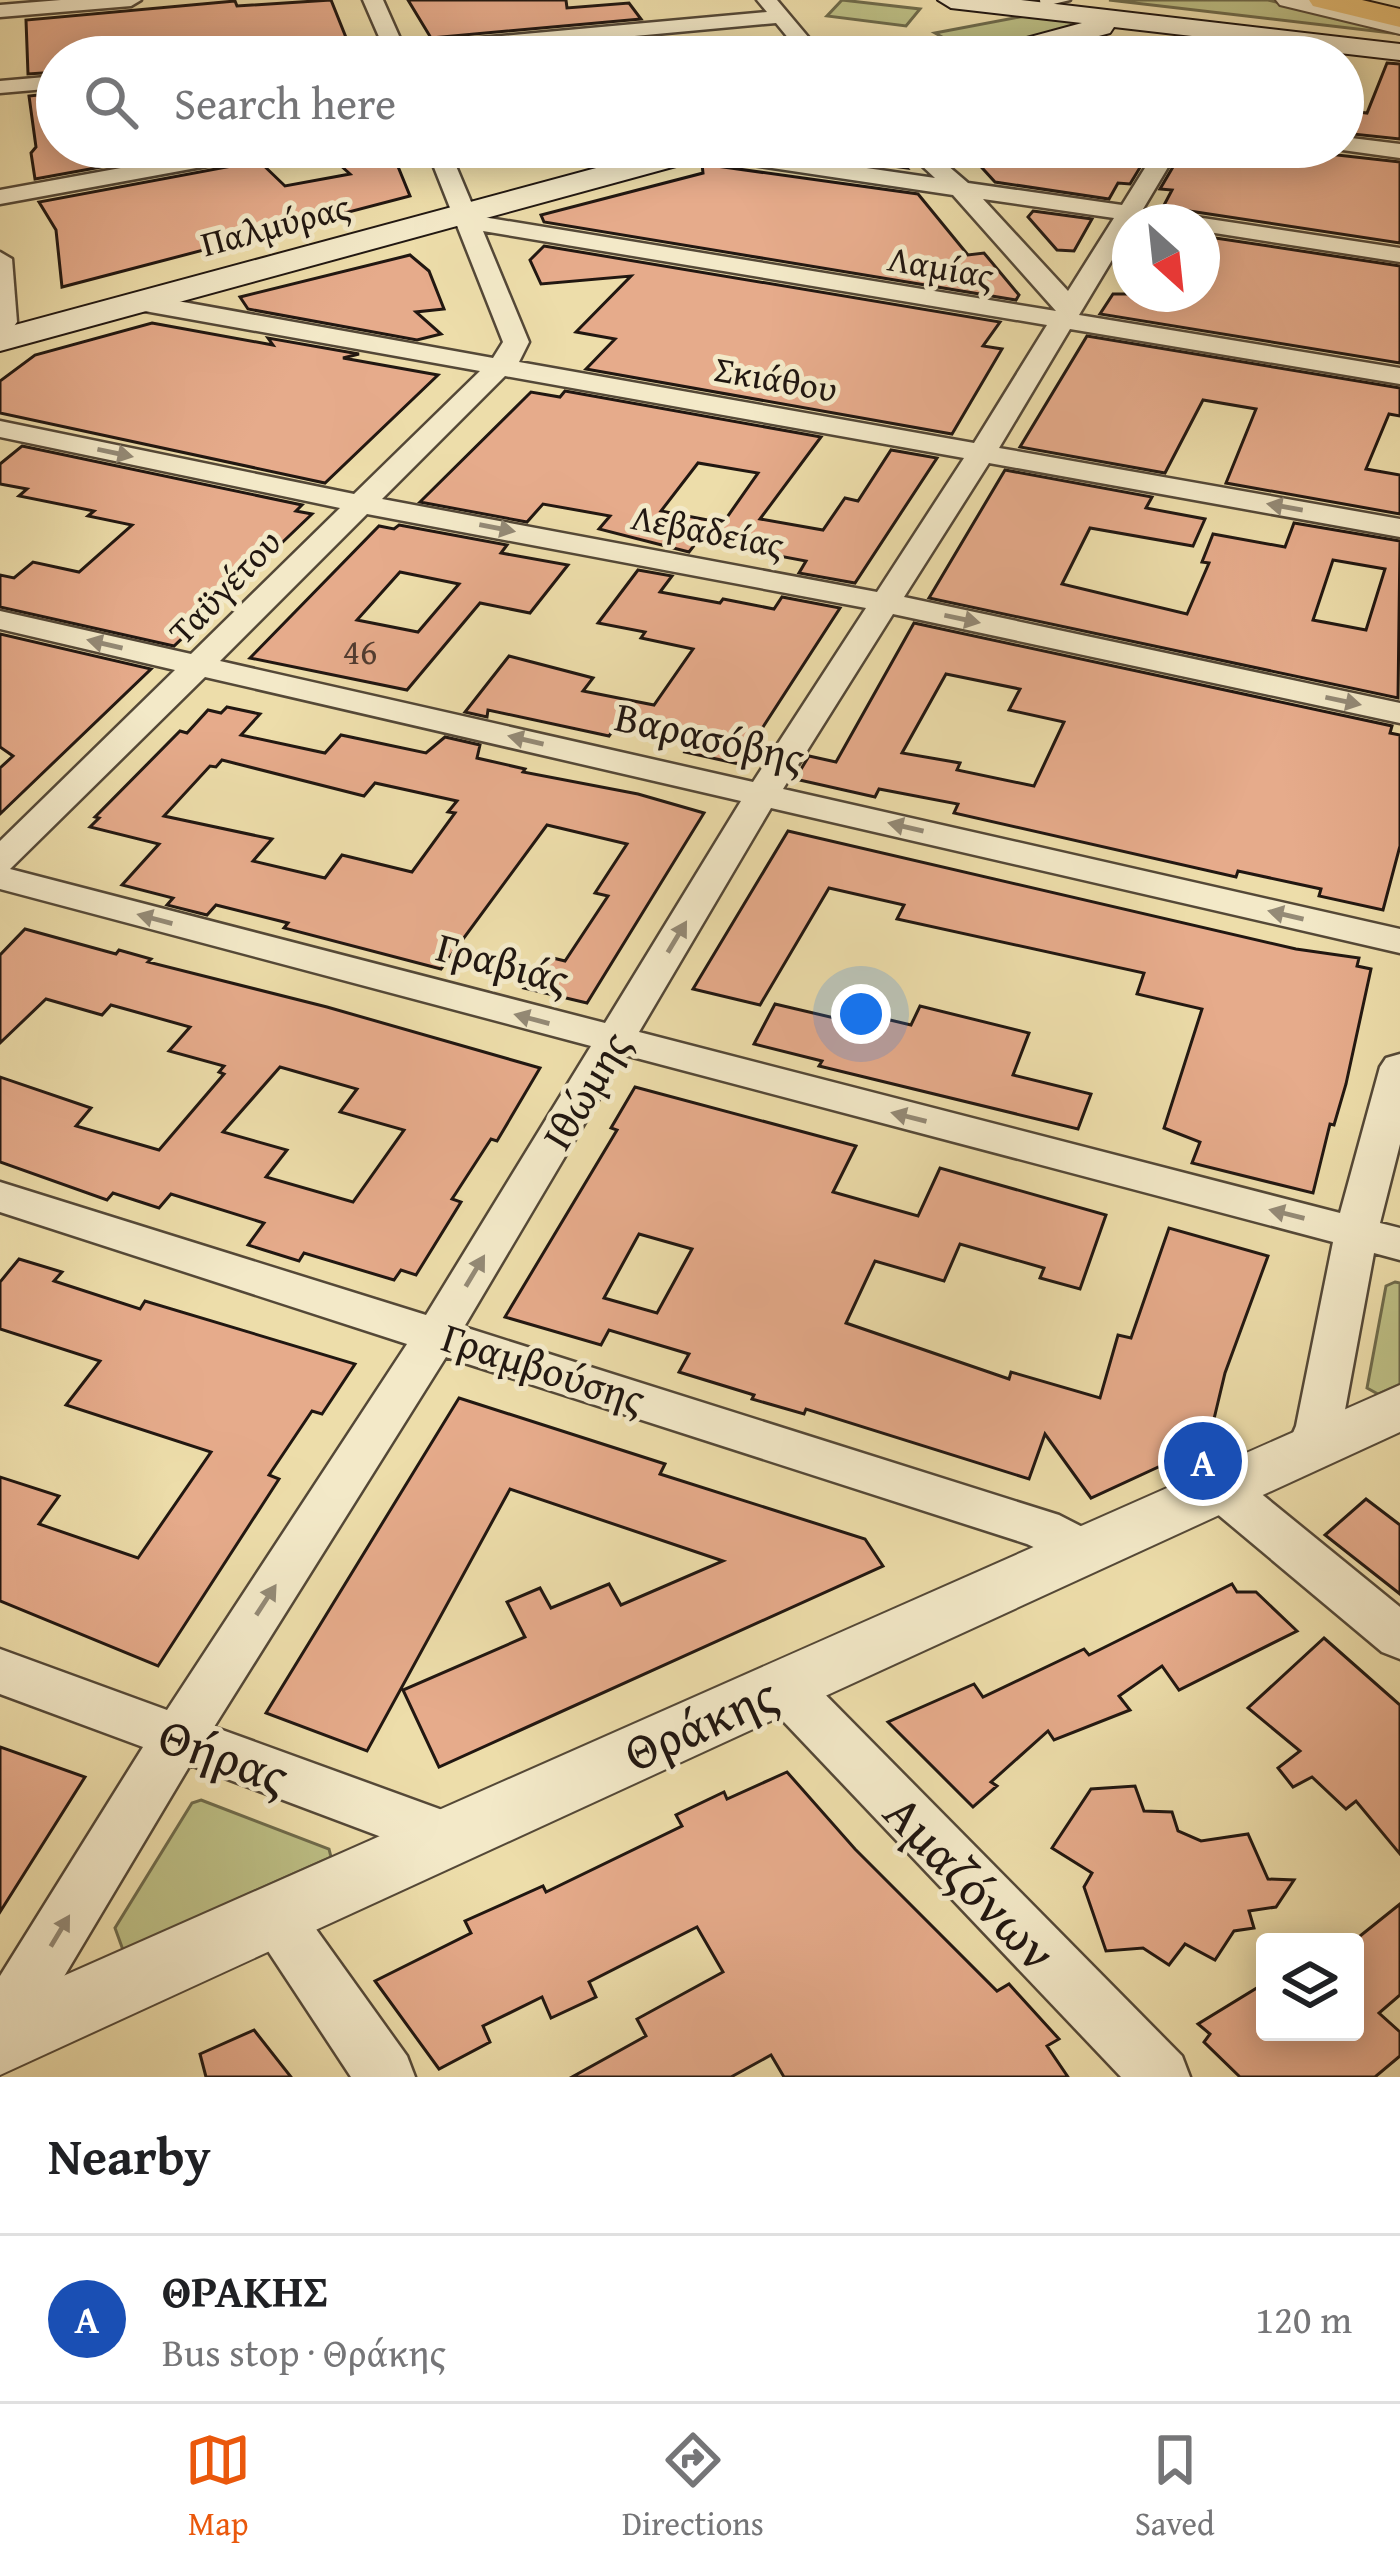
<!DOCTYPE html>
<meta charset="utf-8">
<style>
body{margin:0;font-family:"Gentium Book Plus",serif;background:#f6f6f6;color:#202124}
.controls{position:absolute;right:36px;bottom:36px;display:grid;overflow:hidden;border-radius:12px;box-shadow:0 6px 30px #0003}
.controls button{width:108px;height:108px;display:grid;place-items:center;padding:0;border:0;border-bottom:3px solid #e0e0e0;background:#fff;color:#202124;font:60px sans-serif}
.compass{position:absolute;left:1112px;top:204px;width:108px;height:108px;border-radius:50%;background:#fff;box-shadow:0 6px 30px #0003;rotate:153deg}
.you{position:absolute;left:861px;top:1014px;width:42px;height:42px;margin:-30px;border:9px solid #fff;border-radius:50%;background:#1a73e8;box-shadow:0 0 0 18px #1a73e833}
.badge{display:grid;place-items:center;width:78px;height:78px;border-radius:50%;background:#ea580c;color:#fff;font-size:39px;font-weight:700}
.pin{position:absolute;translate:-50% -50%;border:6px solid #fff;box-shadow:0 3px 12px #0006}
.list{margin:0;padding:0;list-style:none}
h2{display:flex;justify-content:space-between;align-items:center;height:156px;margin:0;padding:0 48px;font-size:51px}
h2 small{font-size:39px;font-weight:400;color:#757577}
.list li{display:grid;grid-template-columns:78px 1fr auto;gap:36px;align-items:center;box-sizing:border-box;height:168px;padding:0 48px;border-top:3px solid #e0e0e0}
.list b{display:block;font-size:45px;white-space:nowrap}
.list p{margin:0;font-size:39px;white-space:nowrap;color:#757577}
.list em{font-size:39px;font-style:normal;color:#757577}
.icon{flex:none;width:66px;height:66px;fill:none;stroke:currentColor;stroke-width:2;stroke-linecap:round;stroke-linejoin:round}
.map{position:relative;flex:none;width:1400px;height:2077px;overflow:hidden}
.search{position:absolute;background:#fff;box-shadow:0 6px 30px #0003;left:36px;right:36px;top:36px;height:132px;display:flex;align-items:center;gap:30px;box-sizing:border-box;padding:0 42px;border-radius:66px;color:#757577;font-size:45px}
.sheet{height:324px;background:#fff}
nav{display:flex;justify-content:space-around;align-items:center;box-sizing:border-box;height:168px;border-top:3px solid #e0e0e0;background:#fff;font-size:33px;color:#757577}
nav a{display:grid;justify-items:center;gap:6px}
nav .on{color:#ea580c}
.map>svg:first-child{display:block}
.green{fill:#bdbf85;stroke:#6f6b4b;stroke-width:3}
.building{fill:#e6ab8b;stroke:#211711;stroke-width:3;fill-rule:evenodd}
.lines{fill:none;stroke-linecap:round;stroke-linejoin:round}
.minor-casing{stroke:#544837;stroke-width:5}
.tertiary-casing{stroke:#544837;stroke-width:4}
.secondary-casing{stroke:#211711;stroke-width:4}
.primary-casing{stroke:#211711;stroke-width:4}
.minor{fill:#f3e9c8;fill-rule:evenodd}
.tertiary{fill:#f3e9c8;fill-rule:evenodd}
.secondary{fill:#f3e9c8;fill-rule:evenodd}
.primary{fill:#e6be75;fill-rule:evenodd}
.oneway{fill:#948a76}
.labels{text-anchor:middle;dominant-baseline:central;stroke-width:10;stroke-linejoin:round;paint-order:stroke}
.far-street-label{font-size:36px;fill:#211711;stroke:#f3e9c8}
.number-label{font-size:36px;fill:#523c30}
.street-label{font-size:42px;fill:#211711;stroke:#f3e9c8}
.near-street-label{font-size:51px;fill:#211711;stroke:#f3e9c8}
</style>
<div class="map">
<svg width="1400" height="2077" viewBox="0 0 1400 2077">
<rect width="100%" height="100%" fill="#edddaa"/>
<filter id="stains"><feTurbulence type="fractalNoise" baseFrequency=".00167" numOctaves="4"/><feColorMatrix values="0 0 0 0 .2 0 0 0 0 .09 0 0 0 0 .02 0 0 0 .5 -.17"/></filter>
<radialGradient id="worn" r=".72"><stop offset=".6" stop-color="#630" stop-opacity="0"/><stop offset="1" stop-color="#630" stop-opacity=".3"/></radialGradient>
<g class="green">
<polygon points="842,0 920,9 906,26 827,16"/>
<polygon points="1109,0 1268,0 1400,34"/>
<polygon points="1030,15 1098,23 976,56 935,33"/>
<polygon points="1395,1282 1400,1283 1400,1384 1378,1394 1367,1388 1386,1286"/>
<polygon points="201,1800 329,1849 331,1857 123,1950 115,1928 192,1803"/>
</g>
<g class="building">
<polygon points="331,0 349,45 220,57 57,57 57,72 28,74 26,20 235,1 237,6"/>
<polygon points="408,0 566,0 567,8 629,3 641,19 431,38"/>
<polygon points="656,39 670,57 637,57 634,52 516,57 513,52"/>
<polygon points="1387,63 1400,64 1400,139 1343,133 1343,110 1367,113"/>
<polygon points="57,93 57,147 211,147 35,179 31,153 36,147 29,96"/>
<polygon points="371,147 390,147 410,196 62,287 56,230 39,202 259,161 285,186 350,174 329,155"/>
<polygon points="787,147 890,147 907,168 782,151"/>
<polygon points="963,147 1117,147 1150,151 1130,184 1118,183 1109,199 995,182"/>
<polygon points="1199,147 1266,147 1400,162 1400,243 1163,207 1172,190 1160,189 1180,155 1194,155"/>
<polygon points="702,164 918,194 968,255 984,253 1019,295 1016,300 544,222 541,215 703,173"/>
<polygon points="1033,211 1092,219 1074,251 1057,250 1028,217"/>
<polygon points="1202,236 1400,266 1400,363 1100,314 1113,294 1202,294"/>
<polygon points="544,246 1000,322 983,346 1002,349 952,434 586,369 615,339 576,332 631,276 541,284 530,260"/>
<polygon points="410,255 429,271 444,309 416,312 441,334 417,340 248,309 240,297"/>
<polygon points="152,323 273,345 268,338 359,354 343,358 438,375 325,483 0,413 0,381 35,355"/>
<polygon points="1087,336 1400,388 1400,416 1389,414 1366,469 1400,475 1400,514 1226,483 1256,409 1203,400 1165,473 1020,447"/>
<polygon points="565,391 821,437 760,519 823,530 845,498 858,501 891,450 937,458 855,583 799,573 806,561 709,543 758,473 698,463 661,511 713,521 689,552 599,529 610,516 543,504 527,522 420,502 531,392 560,397"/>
<polygon points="22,446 302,505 296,511 312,514 174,646 0,607 0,575 14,578 33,562 79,572 132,525 88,516 94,511 19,496 27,489 0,484 0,464"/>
<path d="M1005 470 1152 497 1146 508 1205 519 1193 546 1090 528 1062 584 1187 614 1209 563 1202 562 1213 534 1285 547 1294 523 1400 541 1398 698 929 598ZM1333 560 1385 569 1366 630 1313 620Z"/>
<path d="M399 525 507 545 501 553 568 565 530 613 480 603 407 690 250 658 379 526 394 529ZM400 572 459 584 418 632 357 620Z"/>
<polygon points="638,570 672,576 660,592 720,603 723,599 774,609 782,597 840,608 739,764 685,752 690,745 614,729 609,736 488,710 487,717 465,712 509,656 593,678 583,691 654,705 693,649 641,638 645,632 598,623"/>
<path d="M914 623 1392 726 1390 733 1400 735V846L1383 910 1319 896 1321 889 1238 871 1236 877 954 813 958 804 879 789 875 797 795 779 809 756 836 762ZM946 674 1020 689 1009 710 1064 722 1034 786 957 770 960 763 902 753Z"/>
<polygon points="0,634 151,669 0,814 0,768 13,756 0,747"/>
<path d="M227 707 260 714 241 735 325 753 341 735 426 753 445 737 480 745 477 758 525 769 523 772 638 794 704 813 587 1003 524 988 545 956 565 961 608 896 595 893 627 844 547 825 441 969 284 928 288 923 216 905 207 915 167 905 173 898 122 885 159 844 90 827 99 818 95 817 180 731 187 733 208 710 221 713ZM222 760 364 796 375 783 457 801 448 812 455 813 412 872 342 855 325 878 253 861 272 839 164 816 210 766 216 767Z"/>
<polygon points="788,831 1296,949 1359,958 1357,966 1371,969 1346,1084 1334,1125 1330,1124 1313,1193 1192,1163 1200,1142 1164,1128 1202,1009 1137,994 1144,973 897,919 904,905 829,888 760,1005 693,989"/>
<path d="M25 929 116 954 119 950 151 959 148 962 327 1007 540 1068 497 1141 491 1139 456 1193 452 1199 461 1202 416 1275 401 1270 394 1280 304 1253 299 1261 248 1245 264 1223 171 1194 159 1208 113 1193 107 1200 0 1162V1077L91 1108 76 1126 159 1150 224 1074 219 1072 224 1066 169 1051 190 1027 111 1005 102 1015 46 999 0 1043V955ZM280 1067 357 1089 340 1112 404 1130 353 1202 266 1177 287 1150 223 1132Z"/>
<polygon points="775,1004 843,1020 848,1010 911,1025 920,1006 1029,1033 1013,1075 1091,1094 1078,1129 819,1066 822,1061 754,1044"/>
<path d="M635 1087 856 1146 833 1192 918 1216 940 1168 1106 1215 1080 1289 1040 1278 1044 1268 960 1244 944 1281 875 1261 846 1323 1009 1379 1011 1372 1100 1398 1118 1335 1131 1338 1169 1228 1268 1256 1225 1373 1208 1444 1091 1498 1045 1434 1029 1479 806 1409 804 1414 752 1399 754 1395 679 1372 689 1354 609 1330 601 1345 505 1317 617 1130 611 1128ZM639 1234 692 1249 657 1313 604 1298Z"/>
<polygon points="19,1259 62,1272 54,1281 140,1309 145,1301 355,1364 322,1414 312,1411 269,1475 279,1479 158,1666 0,1601 0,1477 59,1496 39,1524 138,1558 211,1452 66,1405 100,1361 0,1329 0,1282"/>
<polygon points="459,1398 665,1464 660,1474 865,1539 883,1566 439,1767 403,1690 525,1637 507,1602 540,1588 551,1608 609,1584 621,1605 723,1561 510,1489 367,1751 266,1713"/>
<polygon points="1366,1499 1400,1525 1400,1594 1325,1535"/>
<polygon points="1232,1584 1237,1592 1256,1592 1297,1631 1179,1690 1162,1666 1119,1696 1130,1710 1054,1740 1048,1731 991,1782 997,1786 973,1807 888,1722 974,1684 983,1697 1084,1649 1089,1655"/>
<polygon points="1324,1638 1400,1705 1400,1854 1356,1801 1346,1809 1312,1777 1293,1787 1278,1768 1300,1751 1248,1708"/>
<polygon points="0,1747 85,1777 0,1912"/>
<polygon points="787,1772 855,1849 997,1991 1009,1984 1059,2039 1047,2046 1068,2077 784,2077 771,2055 731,2077 572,2077 646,2036 637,2019 723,1972 697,1927 589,1982 596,1997 551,2018 542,1997 483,2026 490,2042 439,2069 375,1981 471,1933 465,1921 543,1886 546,1892 682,1826 676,1815 724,1792 727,1799"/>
<polygon points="1135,1786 1144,1811 1172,1812 1178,1831 1201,1841 1248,1834 1268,1879 1294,1880 1276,1907 1249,1911 1254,1928 1234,1931 1215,1960 1185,1944 1169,1965 1143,1948 1106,1951 1084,1887 1092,1873 1052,1848 1091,1789"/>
<polygon points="1400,1904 1400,1995 1379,2013 1400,2032 1400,2056 1375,2077 1240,2077 1204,2042 1210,2034 1198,2024 1265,1983 1265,2032 1355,2032 1355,1940"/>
<polygon points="254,2030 291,2077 206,2077 200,2054"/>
</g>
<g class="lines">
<g class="minor-casing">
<g id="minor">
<polygon points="61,0 141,0 131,6 0,17 0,5"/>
<polygon points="363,0 383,0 403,45 767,12 757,0 777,0 825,57 751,57 794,45 776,23 408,57 324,57 334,51 383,46"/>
<polygon points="1040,0 1070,0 1041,7"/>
<polygon points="1226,27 1243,31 1229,57 1209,57"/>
<polygon points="57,76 57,88 0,93 0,81"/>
<polygon points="1343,137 1400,144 1400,158 1335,149 1343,147"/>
<polygon points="236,147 284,147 273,154 0,204 0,190"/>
<path d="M426 147H448L477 216 1056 311 953 195 698 157 687 150 723 147 935 178 902 147H926L968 183 1122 205 1158 147H1180L1143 209 1400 248V262L1202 231V222H1130V230L1079 315 1400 368V384L1070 329 999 448 1400 519V537L989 463 904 597 1400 703V723L893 614 783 789 1400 929V953L771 808 639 1032 1340 1213 1380 1067 1386 1058 1400 1054V1144L1380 1223 1400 1228V1260L1374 1253 1342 1426 1327 1460 1310 1466 1293 1460 1287 1447 1296 1426 1333 1242 625 1055 464 1327 1059 1515 1100 1536 1107 1550 1100 1564 1083 1570 1027 1544 446 1357 214 1727 467 1819 475 1837 467 1855 448 1862 190 1765 41 2015V2035L32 2055 12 2064 0 2059V1976L143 1747 0 1694V1649L167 1710 407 1344 0 1212V1182L426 1315 591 1046 0 889V841L175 670 0 629V611L191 654 340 508 0 437V421L354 494 480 371 139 310 126 302 139 294 493 358 503 342ZM983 199 1114 218 1068 291ZM483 231 1047 325 974 443 519 362 529 342ZM505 376 964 458 877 592 382 499ZM367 514 866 608 753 782 220 661ZM205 677 741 801 605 1023 10 869Z"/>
<polygon points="0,252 12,259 17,322 9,333 0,336"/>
<polygon points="1220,1469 1237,1474 1400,1607 1400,1659 1382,1652 1203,1502 1196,1488 1203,1474"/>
<polygon points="783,1663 801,1670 1182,2056 1190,2077 1121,2077 765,1702 757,1686 765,1670"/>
<polygon points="273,1890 293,1897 407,2056 415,2077 351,2077 245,1916 253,1897"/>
</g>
</g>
<g class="tertiary-casing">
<g id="tertiary">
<polygon points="1276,0 1318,0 1400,20 1400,34 1280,5"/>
<polygon points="1400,1385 1400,1432 0,2075 0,2004"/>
</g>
</g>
<g class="secondary-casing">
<g id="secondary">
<polygon points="938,0 1021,0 1400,44 1400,60 1114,27 1110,33 1020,57 974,57 978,51 1082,23 951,8"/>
<polygon points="674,147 724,147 720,154 0,351 0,329"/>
</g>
</g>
<g class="primary-casing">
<polygon id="primary" points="1309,0 1362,0 1400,9 1400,27 1313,6"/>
</g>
<use href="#minor" class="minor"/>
<use href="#tertiary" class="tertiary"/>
<use href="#secondary" class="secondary"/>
<use href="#primary" class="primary"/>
</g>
<defs><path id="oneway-solid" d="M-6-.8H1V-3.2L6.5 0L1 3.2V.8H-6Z" transform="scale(3)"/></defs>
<g class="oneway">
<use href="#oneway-solid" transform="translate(115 453) rotate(12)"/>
<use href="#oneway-solid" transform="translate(1285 507) rotate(-170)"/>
<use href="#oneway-solid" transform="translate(497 528) rotate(11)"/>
<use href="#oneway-solid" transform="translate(962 619) rotate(12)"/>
<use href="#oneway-solid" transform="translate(105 644) rotate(-167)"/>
<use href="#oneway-solid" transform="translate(1343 701) rotate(12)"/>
<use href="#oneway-solid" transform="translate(526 740) rotate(-167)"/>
<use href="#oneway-solid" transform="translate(906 827) rotate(-167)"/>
<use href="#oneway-solid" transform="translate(1286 915) rotate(-167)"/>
<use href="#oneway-solid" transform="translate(155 919) rotate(-165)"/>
<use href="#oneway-solid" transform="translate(677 937) rotate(-59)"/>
<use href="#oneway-solid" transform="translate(532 1019) rotate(-165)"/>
<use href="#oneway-solid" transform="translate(909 1117) rotate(-166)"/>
<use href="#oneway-solid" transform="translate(1287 1214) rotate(-166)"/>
<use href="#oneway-solid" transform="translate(475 1271) rotate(-59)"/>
<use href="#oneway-solid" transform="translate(266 1600) rotate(-57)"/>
<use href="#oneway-solid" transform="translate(60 1931) rotate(-59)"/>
</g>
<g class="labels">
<g class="far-street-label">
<text transform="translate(275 224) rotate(-15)">Παλμύρας</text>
<text transform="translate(941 266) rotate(10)">Λαμίας</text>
<text transform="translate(776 378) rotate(10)">Σκιάθου</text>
<text transform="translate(708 530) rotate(11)">Λεβαδείας</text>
<text transform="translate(224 586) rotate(-46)">Ταϋγέτου</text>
</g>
<g class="number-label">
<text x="360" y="650">46</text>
</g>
<g class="street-label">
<text transform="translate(710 736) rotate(13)">Βαρασόβης</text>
<text transform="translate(503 962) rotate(15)">Γραβιάς</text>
<text transform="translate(585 1090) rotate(-59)">Ιθώμης</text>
<text transform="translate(544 1367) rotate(18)">Γραμβούσης</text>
</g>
<g class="near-street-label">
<text transform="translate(700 1723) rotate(-24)">Θράκης</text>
<text transform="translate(224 1755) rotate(20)">Θήρας</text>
<text transform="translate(971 1882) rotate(46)">Αμαζόνων</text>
</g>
</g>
<rect width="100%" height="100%" filter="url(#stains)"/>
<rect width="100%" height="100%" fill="url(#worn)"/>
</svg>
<div class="controls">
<button><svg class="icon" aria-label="layers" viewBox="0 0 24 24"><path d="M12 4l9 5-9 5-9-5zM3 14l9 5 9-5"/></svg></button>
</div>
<svg class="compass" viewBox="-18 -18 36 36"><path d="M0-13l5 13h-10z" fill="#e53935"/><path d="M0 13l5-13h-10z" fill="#757577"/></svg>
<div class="you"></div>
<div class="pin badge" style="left:1203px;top:1461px;background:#1a4fb4">A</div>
<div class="search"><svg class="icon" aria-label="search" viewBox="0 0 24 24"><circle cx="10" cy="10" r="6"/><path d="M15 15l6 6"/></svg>Search here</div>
</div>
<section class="sheet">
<h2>Nearby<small></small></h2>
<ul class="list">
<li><span class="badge" style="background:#1a4fb4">A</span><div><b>ΘΡΑΚΗΣ</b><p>Bus stop · Θράκης</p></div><em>120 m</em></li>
</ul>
</section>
<nav>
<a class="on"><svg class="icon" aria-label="map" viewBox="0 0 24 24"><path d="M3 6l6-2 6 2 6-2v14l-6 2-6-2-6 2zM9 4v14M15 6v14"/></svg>Map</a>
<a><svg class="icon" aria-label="directions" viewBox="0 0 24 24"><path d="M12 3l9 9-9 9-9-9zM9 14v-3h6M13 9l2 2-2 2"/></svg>Directions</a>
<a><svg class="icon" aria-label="saved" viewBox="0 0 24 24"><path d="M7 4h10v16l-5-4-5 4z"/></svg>Saved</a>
</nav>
